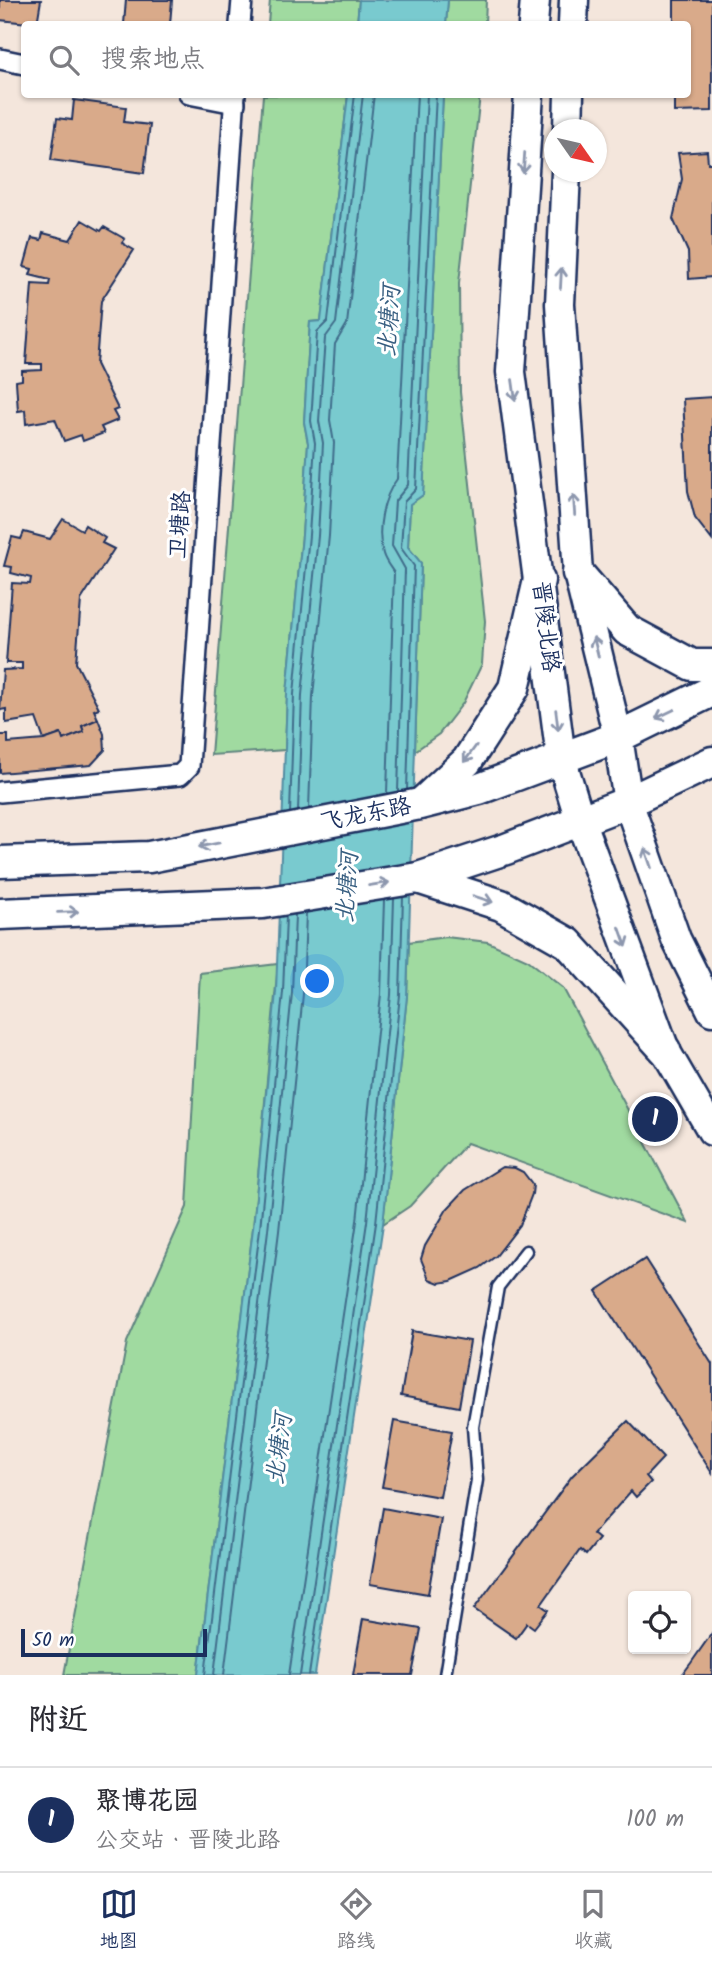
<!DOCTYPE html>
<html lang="zh">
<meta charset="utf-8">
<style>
body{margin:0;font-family:Kalam,"LXGW WenKai TC",sans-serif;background:#f7f7f7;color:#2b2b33}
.controls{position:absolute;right:21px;bottom:21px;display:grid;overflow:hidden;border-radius:7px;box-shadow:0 2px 5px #0004}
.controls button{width:63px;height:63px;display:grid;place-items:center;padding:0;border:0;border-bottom:2px solid #e1e1e2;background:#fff;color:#2b2b33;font:35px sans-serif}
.compass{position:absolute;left:544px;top:119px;width:63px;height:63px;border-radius:50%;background:#fff;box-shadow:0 2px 5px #0004;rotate:124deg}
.scale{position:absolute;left:21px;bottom:18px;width:186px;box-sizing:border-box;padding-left:7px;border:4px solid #1b2f5e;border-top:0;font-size:19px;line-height:24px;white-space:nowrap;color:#1b2f5e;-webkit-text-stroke:5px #fff;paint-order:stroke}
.you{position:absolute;left:318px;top:982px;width:24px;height:24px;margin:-18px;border:5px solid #fff;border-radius:50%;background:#1a73e8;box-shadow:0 0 0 10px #1a73e833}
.badge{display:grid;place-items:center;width:46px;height:46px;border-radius:50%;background:#1b2f5e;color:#fff;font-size:23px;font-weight:700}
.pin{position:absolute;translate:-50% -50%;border:4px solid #fff;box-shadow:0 2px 7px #0006}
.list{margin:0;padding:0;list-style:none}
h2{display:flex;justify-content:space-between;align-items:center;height:91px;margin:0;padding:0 28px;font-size:30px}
h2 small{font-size:23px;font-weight:400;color:#7c7c81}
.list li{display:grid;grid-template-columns:46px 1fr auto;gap:21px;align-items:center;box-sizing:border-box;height:105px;padding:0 28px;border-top:2px solid #e1e1e2}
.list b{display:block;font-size:26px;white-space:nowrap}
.list p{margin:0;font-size:23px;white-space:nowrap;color:#7c7c81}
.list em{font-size:23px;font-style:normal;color:#7c7c81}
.icon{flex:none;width:38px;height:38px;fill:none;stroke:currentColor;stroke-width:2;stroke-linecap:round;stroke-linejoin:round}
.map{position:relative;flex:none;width:712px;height:1675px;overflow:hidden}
.search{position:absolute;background:#fff;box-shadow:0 2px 5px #0004;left:21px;right:21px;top:21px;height:77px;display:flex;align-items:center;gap:18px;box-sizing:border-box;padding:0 24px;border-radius:7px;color:#7c7c81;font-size:26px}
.sheet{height:196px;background:#fff}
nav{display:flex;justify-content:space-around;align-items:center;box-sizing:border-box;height:98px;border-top:2px solid #e1e1e2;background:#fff;font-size:19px;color:#7c7c81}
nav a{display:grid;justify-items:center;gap:4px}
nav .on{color:#1b2f5e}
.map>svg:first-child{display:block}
.green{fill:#a0daa0;stroke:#5e847f;stroke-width:2}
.water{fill:#79cacf;stroke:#538ca2;stroke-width:2}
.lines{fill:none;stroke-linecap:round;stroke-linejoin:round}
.shore{stroke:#416d8b;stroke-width:2}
.building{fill:#d9aa8a;stroke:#1b2f5e;stroke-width:2}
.lane-casing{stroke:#1b2f5e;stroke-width:15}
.street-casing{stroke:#1b2f5e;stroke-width:24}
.secondary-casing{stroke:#1b2f5e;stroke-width:33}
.primary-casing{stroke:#1b2f5e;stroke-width:35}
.lane{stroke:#fff;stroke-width:10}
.street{stroke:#fff;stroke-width:19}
.secondary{stroke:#fff;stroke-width:28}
.primary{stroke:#fff;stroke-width:30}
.oneway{stroke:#8d97ae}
.labels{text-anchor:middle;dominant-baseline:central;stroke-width:6;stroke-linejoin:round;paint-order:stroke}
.street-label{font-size:23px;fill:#1b2f5e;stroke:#fff}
.water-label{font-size:24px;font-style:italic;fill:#375e80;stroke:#fff}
</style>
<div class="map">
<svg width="712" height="1675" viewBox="0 0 712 1675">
<rect width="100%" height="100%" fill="#f4e6dc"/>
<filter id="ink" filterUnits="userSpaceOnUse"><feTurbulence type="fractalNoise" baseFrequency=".0143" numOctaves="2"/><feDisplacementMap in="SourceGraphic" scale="14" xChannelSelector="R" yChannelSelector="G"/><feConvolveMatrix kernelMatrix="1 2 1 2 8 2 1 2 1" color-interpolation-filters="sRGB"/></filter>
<g filter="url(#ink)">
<g class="green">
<polygon points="270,0 359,0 357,24 268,24"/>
<polygon points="448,0 486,0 485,24 446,24"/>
<polygon points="263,95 348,95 321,321 310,322 304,422 308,443 302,535 287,694 285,750 211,755"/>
<polygon points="443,95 480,95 459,283 460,392 485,621 482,664 463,703 439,734 415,751 421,563 408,547 410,504 423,495"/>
<polygon points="446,937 488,942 528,960 563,988 688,1223 467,1143 410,1206 383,1224 407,996 409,942"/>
<polygon points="278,964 253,1228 198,1675 64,1675 127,1342 187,1207 200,973"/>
</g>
<g class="water">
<polygon points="359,0 448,0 446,24 357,24"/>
<polygon points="348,95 443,95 423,495 410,504 408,547 421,563 407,996 383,1224 315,1675 198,1675 253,1228 276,992 287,694 302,535 308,443 304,422 310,322 321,321"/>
</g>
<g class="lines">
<g class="shore">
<polyline points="407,790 414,566 401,548 404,502 416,489 436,94"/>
<polyline points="398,791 405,569 392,546 395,501 408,485 427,94"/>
<path d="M387 793 394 573C390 567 385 561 383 554 376 530 383 497 397 479L417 94"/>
<polyline points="309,809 313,696 329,536 334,443 330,420 335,344 347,324 374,94"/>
<polyline points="298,811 302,695 318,536 323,443 319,421 325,338 336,323 363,94"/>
<polyline points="290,813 294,694 309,535 315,443 311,421 317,332 328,321 355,94"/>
<polyline points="205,1675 260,1229 283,992 286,916"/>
<polyline points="214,1675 268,1230 292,993 295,915"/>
<polyline points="224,1675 279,1231 303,994 306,913"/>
<polyline points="289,1675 357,1221 381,994 384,900"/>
<polyline points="300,1675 367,1222 391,995 394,899"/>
<polyline points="309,1675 376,1223 400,995 403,897"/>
</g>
</g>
<g class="building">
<polygon points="0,0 41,0 37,24 0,20"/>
<polygon points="126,0 172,0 170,24 124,24"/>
<polygon points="674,0 712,0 712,111 674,112 674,94 688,94 688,24 674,24"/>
<polygon points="74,100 126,107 124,122 150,125 144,173 51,160 57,118 72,120"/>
<polygon points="707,151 708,163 712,163 712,277 689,279 688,252 673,219 682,179 678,153"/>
<polygon points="82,220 101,231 104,227 125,239 122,243 134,250 101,301 96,364 118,409 113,411 118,420 101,427 104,433 83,441 81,435 64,441 55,419 26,424 25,410 18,411 16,381 22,380 22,371 42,370 42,364 26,364 32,284 49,285 50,280 30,275 32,269 24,267 32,238 41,240 43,233 70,240"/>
<polygon points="712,397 712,540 695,518 688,491 683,399"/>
<polygon points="63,519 82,530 85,525 105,538 102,543 114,549 81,600 76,663 99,708 94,710 98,719 82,726 84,732 63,740 61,734 44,740 36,718 6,723 6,709 0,710 3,670 22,669 22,663 6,663 12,583 30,584 31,578 11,573 12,567 4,566 12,537 21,539 24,532 50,539"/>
<polygon points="98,719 104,734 105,750 91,765 0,773 0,735 8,735 8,743 44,740 61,734 63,740 84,732 82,726"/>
<polygon points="502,1167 515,1168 523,1172 533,1185 532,1194 520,1225 496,1256 480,1268 451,1281 439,1283 429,1279 421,1259 425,1246 447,1209 465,1190"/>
<polygon points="645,1259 712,1364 712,1473 596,1291"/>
<polygon points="412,1331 470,1341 459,1407 401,1396"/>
<polygon points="394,1421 452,1431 440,1497 382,1487"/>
<polygon points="628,1421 663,1458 646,1476 651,1482 636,1497 631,1491 593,1534 599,1539 586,1555 580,1550 541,1605 548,1610 534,1628 527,1623 516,1638 474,1609 572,1476"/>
<polygon points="383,1508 441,1519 428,1594 370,1584"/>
<polygon points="363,1619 421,1629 412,1675 353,1675"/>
<polygon points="712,1633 712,1675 682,1675 691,1663"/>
</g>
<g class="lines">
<g class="lane-casing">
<polyline id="lane" points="445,1675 477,1480 473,1427 498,1287 526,1251"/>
</g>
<g class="street-casing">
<g id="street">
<polyline points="240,24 242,0"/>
<polyline points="0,59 24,64"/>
<polyline points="189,94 235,103"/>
<polyline points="0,792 180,775 189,766 235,94"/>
</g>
</g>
<g class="secondary-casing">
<g id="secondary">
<polyline points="533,24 535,0"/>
<polyline points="573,24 574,0"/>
<polyline points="529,94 511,372 561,758 580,820 665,1050 712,1131"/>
<polyline points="568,130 569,94"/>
<polyline points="566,172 560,304 578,573 618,737 628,802 676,939 712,1011"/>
</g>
</g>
<g class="primary-casing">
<g id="primary">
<polyline points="578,573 627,630 692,665 712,665"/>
<polyline points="423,802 467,761 514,688 539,580"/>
<polyline points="0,862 149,857 420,804 479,789 618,737 712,691"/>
<polyline points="418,878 501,905 568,943 665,1050"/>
<polyline points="0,914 263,903 418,878 506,849 628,802 712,762"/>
</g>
</g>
<use href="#lane" class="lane"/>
<use href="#street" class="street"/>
<use href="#secondary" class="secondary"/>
<use href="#primary" class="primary"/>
</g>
<defs><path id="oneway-shaft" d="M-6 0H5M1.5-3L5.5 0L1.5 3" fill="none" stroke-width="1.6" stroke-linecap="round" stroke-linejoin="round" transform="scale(1.75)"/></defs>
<g class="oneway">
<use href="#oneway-shaft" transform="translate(524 163) rotate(94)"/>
<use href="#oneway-shaft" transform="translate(561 278) rotate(-87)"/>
<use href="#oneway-shaft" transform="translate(514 390) rotate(82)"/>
<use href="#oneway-shaft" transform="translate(574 505) rotate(-94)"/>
<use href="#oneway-shaft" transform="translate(596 647) rotate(-104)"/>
<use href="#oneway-shaft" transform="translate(665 714) rotate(154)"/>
<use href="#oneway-shaft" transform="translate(557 720) rotate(83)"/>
<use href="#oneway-shaft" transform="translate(470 754) rotate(126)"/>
<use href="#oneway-shaft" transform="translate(209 845) rotate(169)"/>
<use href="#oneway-shaft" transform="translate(648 858) rotate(-109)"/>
<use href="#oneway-shaft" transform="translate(379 884) rotate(-9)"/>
<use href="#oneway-shaft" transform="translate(483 899) rotate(18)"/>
<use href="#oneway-shaft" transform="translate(68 912) rotate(-2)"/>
<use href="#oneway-shaft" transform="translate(623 937) rotate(70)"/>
</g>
</g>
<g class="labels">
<g class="street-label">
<text transform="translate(181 525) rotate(-86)">卫塘路</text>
<text transform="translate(545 627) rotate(83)">晋陵北路</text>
<text transform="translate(366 815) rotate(-11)">飞龙东路</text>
</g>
<g class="water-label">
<text transform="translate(390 321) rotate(-86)">北塘河</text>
<text transform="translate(348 887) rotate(-86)">北塘河</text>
<text transform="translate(280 1449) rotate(-83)">北塘河</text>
</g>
</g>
</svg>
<div class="controls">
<button><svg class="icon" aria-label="locate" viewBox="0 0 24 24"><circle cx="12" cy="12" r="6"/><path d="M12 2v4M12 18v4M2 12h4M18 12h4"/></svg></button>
</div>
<svg class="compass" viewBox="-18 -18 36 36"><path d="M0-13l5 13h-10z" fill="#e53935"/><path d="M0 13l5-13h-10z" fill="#7c7c81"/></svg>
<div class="scale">50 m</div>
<div class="you"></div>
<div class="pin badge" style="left:655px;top:1119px">1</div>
<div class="search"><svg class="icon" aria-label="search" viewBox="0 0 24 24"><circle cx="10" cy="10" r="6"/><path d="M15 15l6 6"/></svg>搜索地点</div>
</div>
<section class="sheet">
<h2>附近<small></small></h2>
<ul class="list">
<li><span class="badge">1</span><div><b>聚博花园</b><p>公交站 · 晋陵北路</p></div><em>100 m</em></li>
</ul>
</section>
<nav>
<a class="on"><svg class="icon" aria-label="map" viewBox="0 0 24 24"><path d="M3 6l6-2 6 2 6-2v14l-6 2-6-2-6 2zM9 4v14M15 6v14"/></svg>地图</a>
<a><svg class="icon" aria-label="directions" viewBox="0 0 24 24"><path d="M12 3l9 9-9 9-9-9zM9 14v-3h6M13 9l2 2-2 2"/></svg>路线</a>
<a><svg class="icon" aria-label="saved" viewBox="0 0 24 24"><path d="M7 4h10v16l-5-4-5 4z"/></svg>收藏</a>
</nav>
